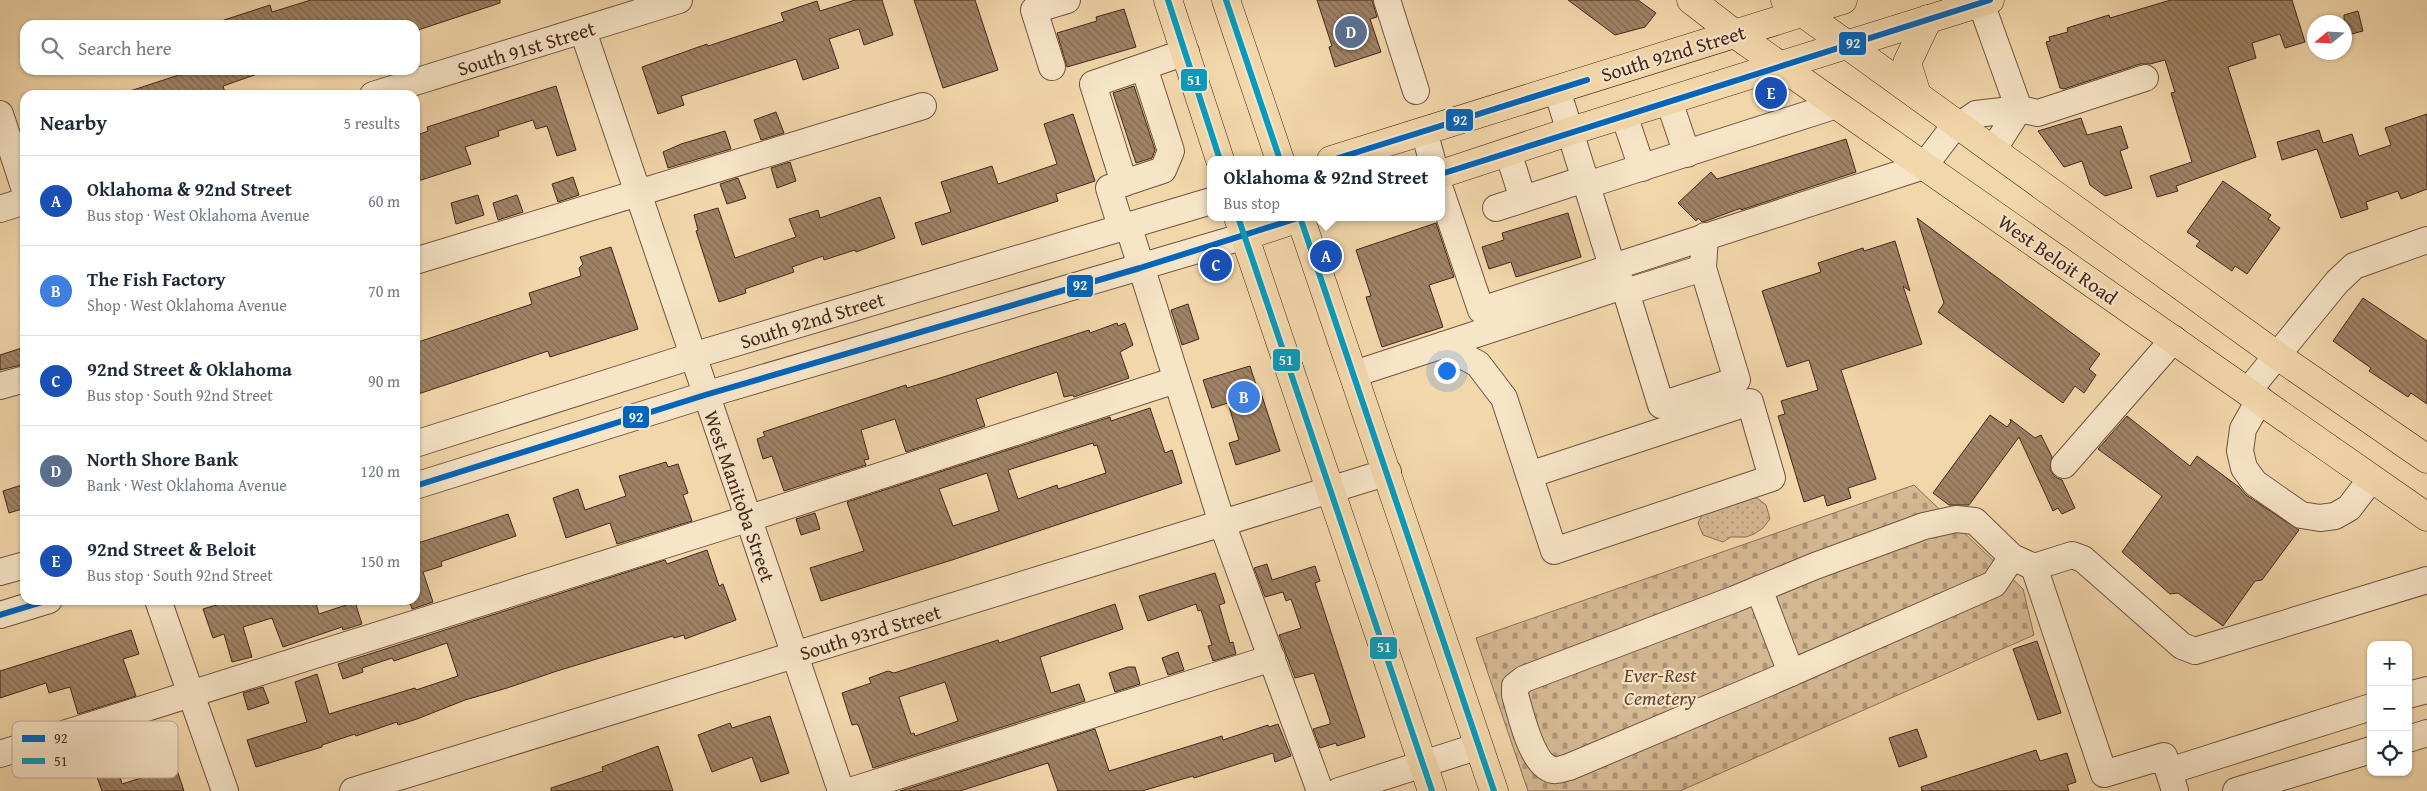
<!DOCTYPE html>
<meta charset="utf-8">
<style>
body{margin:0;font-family:"Gentium Book Plus",serif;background:#f6f6f7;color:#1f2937}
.controls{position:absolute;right:15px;bottom:15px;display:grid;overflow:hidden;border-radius:10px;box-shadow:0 1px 4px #0004}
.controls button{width:45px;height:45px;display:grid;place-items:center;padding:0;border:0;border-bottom:1px solid #e0e1e3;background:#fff;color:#1f2937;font:25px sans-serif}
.compass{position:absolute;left:2307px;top:15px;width:45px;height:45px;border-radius:50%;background:#fff;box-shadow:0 1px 4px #0004;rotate:252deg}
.you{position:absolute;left:1446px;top:370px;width:18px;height:18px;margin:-12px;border:4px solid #fff;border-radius:50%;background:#1a73e8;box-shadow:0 0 0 8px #1a73e833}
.badge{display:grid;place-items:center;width:32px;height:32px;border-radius:50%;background:#8f2418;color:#fff;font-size:16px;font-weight:700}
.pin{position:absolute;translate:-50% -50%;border:2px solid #fff;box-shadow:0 1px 5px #0006}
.popup{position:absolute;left:1207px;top:156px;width:238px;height:65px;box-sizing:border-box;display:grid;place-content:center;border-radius:10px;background:#fff;filter:drop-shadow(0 1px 4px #0005);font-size:16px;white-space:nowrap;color:#747a83}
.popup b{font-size:19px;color:#1f2937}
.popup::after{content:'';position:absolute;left:50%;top:100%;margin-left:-10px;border:10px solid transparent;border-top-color:#fff}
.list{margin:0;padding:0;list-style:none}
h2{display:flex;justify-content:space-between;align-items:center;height:65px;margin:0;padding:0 20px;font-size:21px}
h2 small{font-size:16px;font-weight:400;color:#747a83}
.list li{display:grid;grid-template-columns:32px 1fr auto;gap:15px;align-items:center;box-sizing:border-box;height:90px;padding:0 20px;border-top:1px solid #e0e1e3}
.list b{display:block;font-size:19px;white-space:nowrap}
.list p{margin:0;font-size:16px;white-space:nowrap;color:#747a83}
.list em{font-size:16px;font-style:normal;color:#747a83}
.icon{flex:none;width:28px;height:28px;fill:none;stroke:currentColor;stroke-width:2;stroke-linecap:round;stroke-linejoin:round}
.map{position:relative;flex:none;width:2427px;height:791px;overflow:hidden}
.search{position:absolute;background:#fff;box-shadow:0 1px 4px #0004;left:20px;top:20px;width:400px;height:55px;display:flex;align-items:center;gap:12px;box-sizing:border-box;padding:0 18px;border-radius:15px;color:#747a83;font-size:19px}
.panel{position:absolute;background:#fff;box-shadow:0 1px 4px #0004;left:20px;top:90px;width:400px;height:515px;border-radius:15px}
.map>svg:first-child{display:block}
.green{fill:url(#green-dots);stroke:#8d7057}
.cemetery{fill:url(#cemetery-stones);stroke:#8d7057}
.building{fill:url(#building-back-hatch);stroke:#45271b;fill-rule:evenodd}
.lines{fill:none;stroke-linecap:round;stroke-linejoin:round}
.minor-casing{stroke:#70533f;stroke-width:28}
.major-casing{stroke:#45271b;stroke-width:29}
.minor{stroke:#f7e5c8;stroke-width:26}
.major{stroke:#f2d7ab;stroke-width:28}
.bus-1-casing{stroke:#f7e5c8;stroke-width:10}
.bus-2-casing{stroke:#f7e5c8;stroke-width:10}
.bus-1{stroke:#0065bd;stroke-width:6}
.bus-2{stroke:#079cbc;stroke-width:6}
.labels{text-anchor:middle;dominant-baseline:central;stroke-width:4.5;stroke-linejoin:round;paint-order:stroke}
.street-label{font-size:20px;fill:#45271b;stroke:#f7e5c8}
.park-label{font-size:20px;font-style:italic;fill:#624433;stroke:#f7e5c8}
.key{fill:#f7e5c8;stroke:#c2ac94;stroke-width:1}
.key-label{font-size:14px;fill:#45271b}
.line-badge{stroke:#f7e5c8;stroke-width:2}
.badge-label{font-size:14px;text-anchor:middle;font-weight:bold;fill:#fff}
</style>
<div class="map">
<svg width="2427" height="791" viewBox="0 0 2427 791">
<defs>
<pattern id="green-dots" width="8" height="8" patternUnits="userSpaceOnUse" patternTransform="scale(1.25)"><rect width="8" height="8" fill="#d5b993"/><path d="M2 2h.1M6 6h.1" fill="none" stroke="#af9677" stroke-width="1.8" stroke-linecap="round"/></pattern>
<pattern id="cemetery-stones" width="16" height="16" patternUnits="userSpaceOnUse" patternTransform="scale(1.25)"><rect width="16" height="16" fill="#d5b993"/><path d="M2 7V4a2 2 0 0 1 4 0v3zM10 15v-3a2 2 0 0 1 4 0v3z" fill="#af9677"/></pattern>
<pattern id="building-back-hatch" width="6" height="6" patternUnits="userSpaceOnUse" patternTransform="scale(1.25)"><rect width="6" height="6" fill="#9f8366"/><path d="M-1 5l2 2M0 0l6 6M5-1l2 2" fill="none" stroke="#836b53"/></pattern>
</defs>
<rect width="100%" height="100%" fill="#f2d7ab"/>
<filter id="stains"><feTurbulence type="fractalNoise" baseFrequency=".004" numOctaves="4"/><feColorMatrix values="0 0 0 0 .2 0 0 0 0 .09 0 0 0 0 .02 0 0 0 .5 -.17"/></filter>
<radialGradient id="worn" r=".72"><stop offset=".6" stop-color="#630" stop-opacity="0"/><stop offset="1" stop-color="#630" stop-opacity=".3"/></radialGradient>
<polygon class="green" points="1745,498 1757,498 1766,505 1770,519 1763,528 1754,534 1746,537 1731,537 1723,542 1703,535 1698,523 1702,515"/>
<polygon class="cemetery" points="1914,485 2023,589 2034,635 1680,791 1528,791 1476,638"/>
<g class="building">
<polygon points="311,0 500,0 500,3 415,31 415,25 219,25 218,22 270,5 272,12"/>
<polygon points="855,0 882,0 893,35 864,45 859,29 829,39 839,68 803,80 796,59 681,96 684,105 658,114 642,67 707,44 708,46 784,21 781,13 817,1 820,11"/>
<polygon points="914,0 975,0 998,70 943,88"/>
<polygon points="1317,0 1372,0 1377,17 1370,19 1381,52 1335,67 1329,47 1332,46"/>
<polygon points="1568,0 1638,0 1656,13 1645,27 1615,35"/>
<polygon points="2171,0 2292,0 2305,42 2285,48 2280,34 2252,43 2256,58 2228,67 2256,157 2176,186 2178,191 2157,197 2150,176 2192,162 2171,93 2175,92 2165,60 2150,64 2140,64 2064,89 2060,88 2046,42 2050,41 2049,37 2068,32 2067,28 2109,15 2110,18"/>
<polygon points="1124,9 1136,47 1067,67 1057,33 1097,21 1096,17"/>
<polygon points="2358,11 2363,31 2344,36 2344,15"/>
<polygon points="194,70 262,70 263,72 223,86 225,92 215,95 127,95 127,92"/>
<polygon points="556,86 576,150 557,156 547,126 536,129 533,120 498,131 499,136 465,147 471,164 415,182 415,136 428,131 427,127"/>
<polygon points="1134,86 1155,150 1152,158 1136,163 1113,93"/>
<polygon points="776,112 784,133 761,140 754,120"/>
<polygon points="1073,114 1095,181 1056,194 1058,201 922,245 915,223 951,212 941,182 992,166 998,184 1057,164 1044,124"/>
<polygon points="2427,114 2427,189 2401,199 2398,191 2366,202 2368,209 2341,218 2317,149 2282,160 2277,142 2319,130 2323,143 2352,134 2359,156 2391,145 2385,128"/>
<polygon points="2081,118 2087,135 2121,126 2128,148 2120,151 2132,188 2105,196 2090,185 2082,161 2064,167 2038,131"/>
<polygon points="725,131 731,149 668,168 663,152 681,144"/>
<polygon points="1846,139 1856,172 1741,210 1741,208 1706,221 1702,222 1698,218 1696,221 1678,203 1711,172 1717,179"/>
<polygon points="790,162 796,181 777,188 771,168"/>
<polygon points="573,177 579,195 558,202 552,184"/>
<polygon points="738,178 746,198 727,204 720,184"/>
<polygon points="2223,181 2271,215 2268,219 2280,228 2247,274 2235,266 2232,271 2196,246 2200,241 2187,232"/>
<polygon points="478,195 484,215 456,224 451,203"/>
<polygon points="517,195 523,212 498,220 493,203"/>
<polygon points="880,197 895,238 856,252 855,250 824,260 823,256 792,267 794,272 745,289 746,293 719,302 696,231 698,230 694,215 718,208 735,258 796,237 789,219 818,210 820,218"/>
<polygon points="1568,213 1581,257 1516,277 1511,262 1489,269 1482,247 1504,240 1502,233"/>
<polygon points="1917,218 2100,354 2089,369 2096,375 2084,393 2075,386 2063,403 1938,312 1944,303"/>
<polygon points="1436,223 1454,277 1429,285 1443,327 1382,347 1366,297 1371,296 1356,250"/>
<polygon points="1895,241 1910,291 1903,286 1922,344 1841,370 1876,479 1848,488 1851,498 1827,506 1824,495 1804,502 1778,416 1785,414 1781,401 1818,390 1809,360 1787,367 1762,291 1821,272 1818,263 1863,248 1864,251"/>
<polygon points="611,247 638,329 550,357 548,351 415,395 415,343 532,304 529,293 581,276 579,268 583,264 580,257"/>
<polygon points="2363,298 2427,341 2427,404 2411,393 2408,397 2369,371 2371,368 2333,341"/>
<polygon points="1188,304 1199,339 1182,345 1171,310"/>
<polygon points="1117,323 1118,326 1125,323 1133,345 1120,352 1129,378 1074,397 1073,395 1064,397 1057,372 976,399 985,426 906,452 895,419 861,430 869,459 864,460 866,465 784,491 772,456 763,459 757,439 765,436 763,432 906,385 907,388 937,379 1089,330 1090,333"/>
<polygon points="25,347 25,364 0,370 0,355"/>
<polygon points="1250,366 1259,394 1261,393 1280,451 1236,465 1229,443 1239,440 1228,403 1212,408 1203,380"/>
<path d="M1150 408 1165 453 1172 450 1182 483 952 560 821 601 810 568 864 551 847 502 1110 417 1111 421ZM1093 443 1094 446 1097 445 1106 473 1058 489 1057 485 1018 499 1008 470ZM987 473 999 511 953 526 939 489Z"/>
<polygon points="1990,415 2007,427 2011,422 2010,419 2035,438 2041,435 2052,457 2050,470 2055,477 2062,480 2075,508 2062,514 2058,508 2053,511 2019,437 1969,505 1949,505 1933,493"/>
<polygon points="2127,416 2190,466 2197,456 2239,487 2246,495 2299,530 2262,580 2255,581 2223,626 2178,593 2170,594 2122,552 2162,496 2098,449"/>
<polygon points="666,462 668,467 678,464 688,493 683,495 692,521 617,544 610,523 566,538 553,498 578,489 585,510 626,496 619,476"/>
<polygon points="25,484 25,508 9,513 3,491"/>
<polygon points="815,513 820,529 801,535 796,519"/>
<polygon points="508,514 516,536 443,561 441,562 442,566 423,572 433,602 412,609 409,600 415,600 415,544"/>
<polygon points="707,550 719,586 723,584 736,620 685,639 684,635 674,638 673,636 557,671 507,688 465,700 417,719 398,725 397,722 356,736 355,734 322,745 322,747 256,767 247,740 307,722 295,682 317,674 329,714 415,688 416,690 458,676 447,643 394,661 392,658 362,668 363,672 343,679 338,664 665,560 667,564"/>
<polygon points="1267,564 1272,580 1315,566 1320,581 1315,583 1365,737 1337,746 1336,743 1320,748 1313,729 1330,724 1330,721 1314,673 1295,678 1279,635 1301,628 1291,599 1286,601 1283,592 1265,597 1254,568"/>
<polygon points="1215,573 1225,603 1219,605 1230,643 1233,642 1236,654 1213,661 1208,646 1212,645 1201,610 1198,611 1196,604 1148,621 1139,596"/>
<polygon points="233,600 315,600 319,614 355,602 362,624 343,630 342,627 283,647 272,618 243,627 252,657 232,662 224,634 213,638 203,609"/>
<path d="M1115 604 1123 629 1040 657 1051 693 1079 684 1085 701 873 768 859 727 857 724 852 725 842 693 871 683 869 678 888 671 894 673 998 640 999 643ZM945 682 958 721 915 736 914 733 911 734 899 697Z"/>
<polygon points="131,630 139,654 123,659 136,696 78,714 70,687 49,693 46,683 0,698 0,671"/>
<polygon points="2037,641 2061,713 2038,720 2013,649"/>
<polygon points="1178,652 1184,670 1168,675 1162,658"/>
<polygon points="1128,667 1135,667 1140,684 1115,692 1109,673"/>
<polygon points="263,687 269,703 248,710 243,693"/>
<polygon points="770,716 789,773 761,782 752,757 712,772 698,735 730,723 732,728"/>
<polygon points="1278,724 1291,756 1275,762 1273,753 1194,778 1193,776 1142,791 1058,791 1048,763 960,791 900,791 1095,729 1109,771 1222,736 1223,740 1268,725 1269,727"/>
<polygon points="143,725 149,742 129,748 124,731"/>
<polygon points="1917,729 1927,757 1899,767 1889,738"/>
<polygon points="93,741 99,761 79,767 73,747"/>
<polygon points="658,746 673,791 551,791 551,788 603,771 602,767"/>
<polygon points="2036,750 2040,761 2067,753 2076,782 2067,785 2069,791 1922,791 1921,787"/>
<polygon points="176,767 184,791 102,791 97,777 118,770 122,784"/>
</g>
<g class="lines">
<g class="minor-casing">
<g id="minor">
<polyline points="1387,0 1416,91"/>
<polyline points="1981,3 2019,109 2038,113 2145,78"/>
<polyline points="583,31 841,791"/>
<polyline points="1052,67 1034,10 1067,0"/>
<polyline points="1144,67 1171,151 1163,170 1124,183 1093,84 1186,52"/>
<polyline points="1557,90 1612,266 1626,292 1661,405 1737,380 1703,268 1705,236"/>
<polyline points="373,95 679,0"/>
<polyline points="1669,101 1687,154"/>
<polyline points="0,114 25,190"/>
<polyline points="1624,115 1642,168"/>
<polyline points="1959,126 1976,114 2019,109 1993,150"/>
<polyline points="1424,131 1432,160"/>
<polyline points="1508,152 1523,199"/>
<polyline points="1587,185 1837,105"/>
<polyline points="1441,192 1481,310 1924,166 1956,124"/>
<polyline points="1496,208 1585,179"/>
<polyline points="0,209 25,201"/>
<polyline points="1128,225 1222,523 1320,791"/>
<polyline points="1121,227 1109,188 1124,183"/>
<polyline points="415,261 923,106"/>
<polyline points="1626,292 1703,268"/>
<polyline points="1443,345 1623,286"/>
<polyline points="1354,374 1443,345 1478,364 1504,398 1554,551 1772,478 1750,402 1529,475"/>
<polyline points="0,386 25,379"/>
<polyline points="2248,391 2337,282 2354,266 2427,240"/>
<polyline points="2260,399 2243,429 2240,451 2244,468 2255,483 2301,515 2320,518 2335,516 2349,508 2372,478"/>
<polyline points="415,444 692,356 1211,201"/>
<polyline points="2064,465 2174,339"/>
<polyline points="415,486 705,395 1245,236"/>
<path d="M2012 557 1994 584 1768 683 1569 767C1564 768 1558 771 1553 770 1531 765 1521 714 1515 695V686L1524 679 1735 599 1815 566 1924 526 1956 519 1975 521 2012 557 2034 567 2104 774 2164 756 2175 791"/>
<polyline points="2034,567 2072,555 2083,559 2182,646 2195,651 2427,580"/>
<polyline points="0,572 25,565"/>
<polyline points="1759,589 1791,673"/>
<polyline points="158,600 225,791"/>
<polyline points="0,615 49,600"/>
<polyline points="2408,695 2427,690"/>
<polyline points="2408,739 2427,733"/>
<polyline points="0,754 747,519 1176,380"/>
<polyline points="2169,771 2371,707"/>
<polyline points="353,791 1388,472"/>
<polyline points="850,791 1272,658"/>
<polyline points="1339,791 1479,746"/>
<polyline points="2236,791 2371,750"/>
</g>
</g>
<g class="major-casing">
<g id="major">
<polyline points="1168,0 1220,160"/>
<polyline points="1226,0 1280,160"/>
<polyline points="1691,0 1735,34 2427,517"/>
<polyline points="1785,0 2278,356 2427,459"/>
<polyline points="1917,95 1907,63 1928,19"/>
<polyline points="1331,160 1843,0"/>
<polyline points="1441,174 1571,131 1990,0"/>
<polyline points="1238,217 1432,791"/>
<polyline points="1300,217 1494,791"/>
<polyline points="1245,236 1302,217"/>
</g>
</g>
<use href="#minor" class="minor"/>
<use href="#major" class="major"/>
<g class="bus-1-casing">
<g id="bus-1">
<polyline points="1332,160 1587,80"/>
<polyline points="1441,174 1990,0"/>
<polyline points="415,486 705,395 1140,268 1301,217"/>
<polyline points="0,615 49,600"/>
</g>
</g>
<g class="bus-2-casing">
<g id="bus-2">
<polyline points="1168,0 1220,160"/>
<polyline points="1226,0 1280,160"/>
<polyline points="1238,217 1432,791"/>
<polyline points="1300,217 1494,791"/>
</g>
</g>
<use href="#bus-1" class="bus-1"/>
<use href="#bus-2" class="bus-2"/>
</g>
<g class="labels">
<g class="street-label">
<text transform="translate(526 48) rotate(-17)">South 91st Street</text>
<text transform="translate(1673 53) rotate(-17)">South 92nd Street</text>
<text transform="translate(2058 259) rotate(35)">West Beloit Road</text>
<text transform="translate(812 320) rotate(-17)">South 92nd Street</text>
<text transform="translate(740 496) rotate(71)">West Manitoba Street</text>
<text transform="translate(870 632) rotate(-17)">South 93rd Street</text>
</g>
<g class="park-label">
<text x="1660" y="674">Ever-Rest<tspan x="1660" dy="23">Cemetery</tspan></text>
</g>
</g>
<rect x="12" y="721" width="166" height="57" rx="8" class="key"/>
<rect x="22" y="735" width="23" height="7" fill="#0065bd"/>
<rect x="22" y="758" width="23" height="6" fill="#079cbc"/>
<g class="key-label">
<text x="54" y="743">92</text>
<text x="54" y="766">51</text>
</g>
<g class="line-badge">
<rect x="1838" y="31" width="29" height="25" rx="5" fill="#0065bd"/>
<rect x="1180" y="68" width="28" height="24" rx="5" fill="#079cbc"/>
<rect x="1445" y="108" width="29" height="24" rx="5" fill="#0065bd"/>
<rect x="1066" y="274" width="28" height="24" rx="5" fill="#0065bd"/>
<rect x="1272" y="348" width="29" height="24" rx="5" fill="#079cbc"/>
<rect x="622" y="405" width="28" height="24" rx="5" fill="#0065bd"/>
<rect x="1369" y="636" width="29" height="24" rx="5" fill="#079cbc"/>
</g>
<g class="badge-label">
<text x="1853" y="48">92</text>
<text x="1194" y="85">51</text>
<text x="1460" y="125">92</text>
<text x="1080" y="290">92</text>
<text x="1286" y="365">51</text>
<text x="636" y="422">92</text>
<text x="1384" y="652">51</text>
</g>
<rect width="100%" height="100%" filter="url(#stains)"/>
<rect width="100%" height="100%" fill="url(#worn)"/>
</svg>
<div class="controls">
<button>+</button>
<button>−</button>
<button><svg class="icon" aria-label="locate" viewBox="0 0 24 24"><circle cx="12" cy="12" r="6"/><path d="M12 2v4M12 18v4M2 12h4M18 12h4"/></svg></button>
</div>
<svg class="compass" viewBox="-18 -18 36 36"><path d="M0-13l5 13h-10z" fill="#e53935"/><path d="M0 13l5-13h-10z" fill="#747a83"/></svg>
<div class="you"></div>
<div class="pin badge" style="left:1326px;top:256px;background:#1a4fb4">A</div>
<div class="popup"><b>Oklahoma &amp; 92nd Street</b>Bus stop</div>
<div class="pin badge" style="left:1244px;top:397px;background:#3f7fe0">B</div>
<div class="pin badge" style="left:1216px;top:265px;background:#1a4fb4">C</div>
<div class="pin badge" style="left:1351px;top:32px;background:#5c6f8a">D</div>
<div class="pin badge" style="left:1771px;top:93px;background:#1a4fb4">E</div>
<div class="search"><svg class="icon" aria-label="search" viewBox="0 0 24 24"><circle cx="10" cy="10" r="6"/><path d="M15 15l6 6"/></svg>Search here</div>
<section class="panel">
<h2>Nearby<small>5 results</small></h2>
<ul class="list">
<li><span class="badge" style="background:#1a4fb4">A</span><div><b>Oklahoma &amp; 92nd Street</b><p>Bus stop · West Oklahoma Avenue</p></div><em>60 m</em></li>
<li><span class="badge" style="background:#3f7fe0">B</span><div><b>The Fish Factory</b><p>Shop · West Oklahoma Avenue</p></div><em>70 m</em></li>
<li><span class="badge" style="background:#1a4fb4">C</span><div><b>92nd Street &amp; Oklahoma</b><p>Bus stop · South 92nd Street</p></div><em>90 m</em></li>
<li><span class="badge" style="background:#5c6f8a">D</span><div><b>North Shore Bank</b><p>Bank · West Oklahoma Avenue</p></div><em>120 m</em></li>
<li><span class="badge" style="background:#1a4fb4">E</span><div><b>92nd Street &amp; Beloit</b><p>Bus stop · South 92nd Street</p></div><em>150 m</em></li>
</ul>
</section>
</div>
